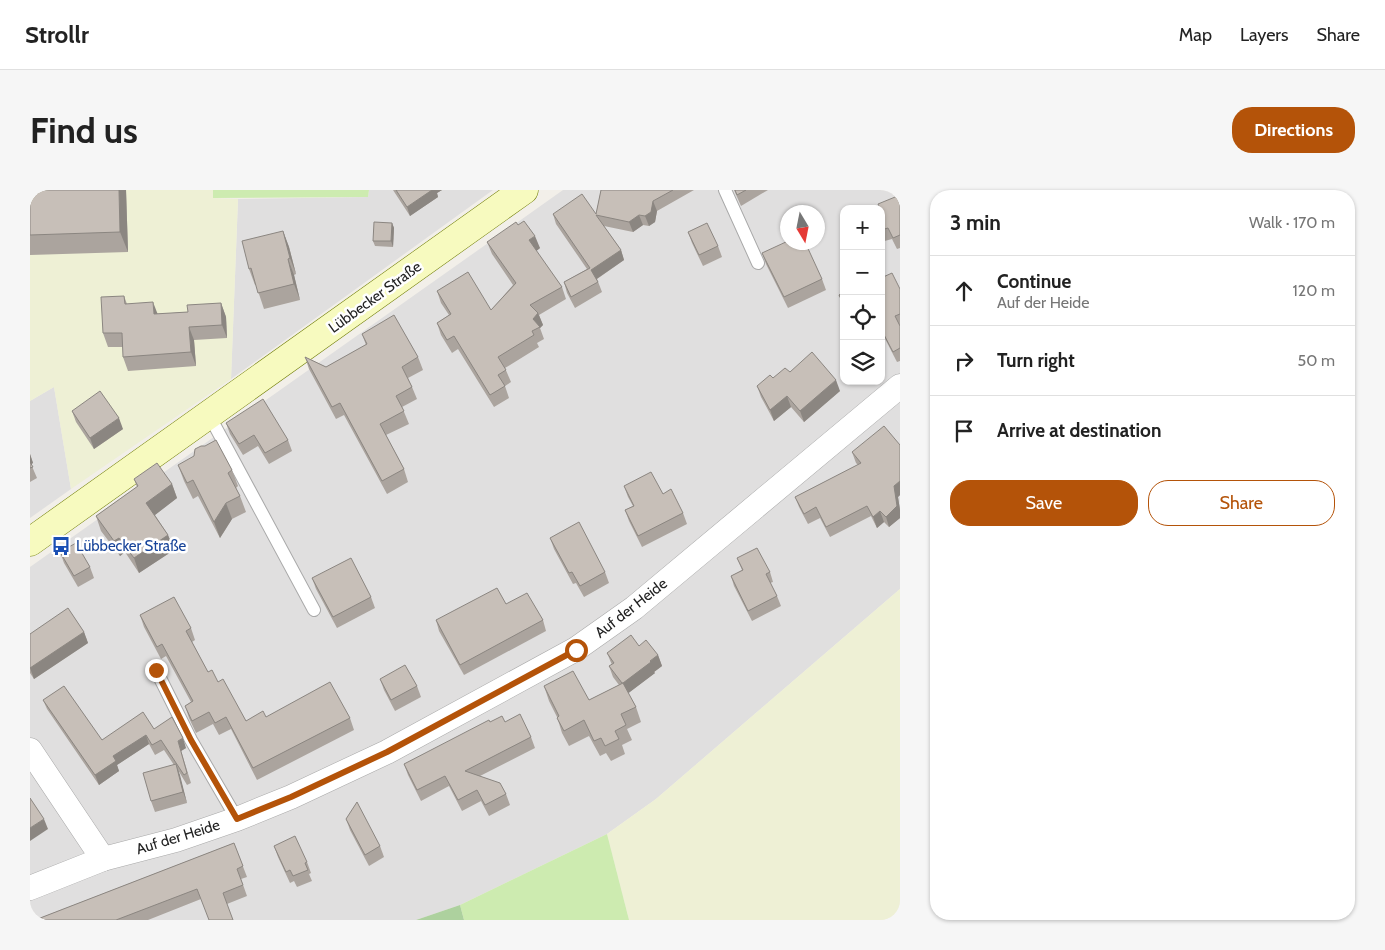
<!DOCTYPE html>
<meta charset="utf-8">
<style>
body{margin:0;font-family:Cabin,sans-serif;background:#f6f6f6;color:#222}
.controls{position:absolute;right:15px;top:15px;display:grid;overflow:hidden;border-radius:10px;box-shadow:0 1px 4px #0004}
.controls button{width:45px;height:45px;display:grid;place-items:center;padding:0;border:0;border-bottom:1px solid #e0e0e0;background:#fff;color:#222;font:25px sans-serif}
.compass{position:absolute;left:750px;top:15px;width:45px;height:45px;border-radius:50%;background:#fff;box-shadow:0 1px 4px #0004;rotate:170deg}
.stop{position:absolute;width:15px;height:15px;margin:-11px;border:4px solid #b45309;border-radius:50%;background:#fff}
.stop.end{background:#b45309;border-color:#fff;box-shadow:0 1px 5px #0008}
.list{margin:0;padding:0;list-style:none}
h2{display:flex;justify-content:space-between;align-items:center;height:65px;margin:0;padding:0 20px;font-size:21px}
h2 small{font-size:16px;font-weight:400;color:#767676}
.list li{display:grid;grid-template-columns:32px 1fr auto;gap:15px;align-items:center;box-sizing:border-box;height:70px;padding:0 20px;border-top:1px solid #e0e0e0}
.list b{display:block;font-size:19px;white-space:nowrap}
.list p{margin:0;font-size:16px;white-space:nowrap;color:#767676}
.list em{font-size:16px;font-style:normal;color:#767676}
.actions{display:flex;gap:10px;padding:15px 20px}
.actions a{flex:1;padding:11px 0;border:1px solid #b45309;border-radius:20px;text-align:center;font-size:18px;color:#b45309}
.actions .main{background:#b45309;color:#fff}
.icon{flex:none;width:28px;height:28px;fill:none;stroke:currentColor;stroke-width:2;stroke-linecap:round;stroke-linejoin:round}
.map{position:relative;flex:none;width:870px;height:730px;overflow:hidden;border-radius:20px}
header{display:flex;align-items:center;gap:30px;box-sizing:border-box;height:70px;padding:0 25px;background:#fff;border-bottom:1px solid #e0e0e0}
header strong{font-size:24px}
nav{display:flex;gap:28px;margin-inline-start:auto;font-size:18px}
.intro{display:flex;align-items:center;justify-content:space-between;box-sizing:border-box;height:120px;padding:0 30px}
h1{margin:0;font-size:35px}
.button{padding:12px 22px;border-radius:20px;background:#b45309;color:#fff;font-size:18px;font-weight:700}
main{display:flex;gap:30px;padding:0 30px}
aside{flex:1;background:#fff;border-radius:20px;box-shadow:0 1px 4px #0004}
.map>svg:first-child{display:block}
.residential{fill:#e0dfdf;fill-rule:evenodd}
.farmland{fill:#eef0d5}
.grass{fill:#cdebb0}
.forest{fill:#add19e}
.lines{fill:none;stroke-linecap:round;stroke-linejoin:round}
.service-casing{stroke:#a9a9a9;stroke-width:14}
.minor-casing{stroke:#a9a9a9;stroke-width:25}
.secondary-casing{stroke:#707d05;stroke-width:29}
.service{stroke:#fff;stroke-width:12}
.minor{stroke:#fff;stroke-width:24}
.secondary{stroke:#f7fabf;stroke-width:28}
.wall{fill:#aba49e}
.shaded-wall{fill:#8b8681}
.building{fill:#c7bfb8;stroke:#8b8681}
.route{stroke:#b45309;stroke-width:6}
.labels{text-anchor:middle;dominant-baseline:central;stroke-width:5;stroke-linejoin:round;paint-order:stroke}
.street-label{font-size:15px;fill:#222;stroke:#fff}
.transit-label{font-size:15px;fill:#164399;stroke:#fff;text-anchor:start}
</style>
<header>
<strong>Strollr</strong>
<nav><a>Map</a><a>Layers</a><a>Share</a></nav>
</header>
<div class="intro"><h1>Find us</h1><a class="button">Directions</a></div>
<main>
<div class="map">
<svg width="870" height="730" viewBox="0 0 870 730">
<rect width="100%" height="100%" fill="#f2efe9"/>
<g class="residential">
<polygon points="339,0 463,0 201,189 208,9 338,7"/>
<path d="M533 0H870V399L626 609 577 644 430 715 386 730H0V377ZM814 19H851V191H814ZM758 22H788V52H758Z"/>
<polygon points="24,197 41,299 0,328 0,211"/>
</g>
<g class="farmland">
<polygon points="0,0 183,0 183,8 208,9 201,189 41,299 24,197 0,211"/>
<polygon points="870,399 870,730 599,730 577,644 626,609"/>
</g>
<g class="grass">
<polygon points="183,0 339,0 338,7 183,8"/>
<polygon points="577,644 599,730 434,730 430,715"/>
</g>
<polygon class="forest" points="430,715 434,730 386,730"/>
<g class="lines">
<g class="service-casing">
<g id="service">
<polyline points="695,0 728,73"/>
<polyline points="179,225 284,420"/>
<polyline points="126,480 161,550 207,629"/>
</g>
</g>
<g class="minor-casing">
<g id="minor">
<polyline points="0,560 73,669"/>
<polyline points="0,698 73,669 146,650 207,629 261,607 357,562 546,459 604,418 870,196"/>
</g>
</g>
<g class="secondary-casing">
<polyline id="secondary" points="0,352 494,0"/>
</g>
<use href="#service" class="service"/>
<use href="#minor" class="minor"/>
<use href="#secondary" class="secondary"/>
</g>
<g class="wall">
<polygon points="0,0 96,0 98,62 0,65"/>
<polygon points="363,0 412,0 407,3 408,7 380,26"/>
<polygon points="571,0 664,0 627,21 625,32 619,36 613,35 603,42 574,36 591,60 594,70 567,89 572,102 545,118 537,103 534,92 557,79 526,34 523,24 566,24"/>
<polygon points="704,0 738,0 711,16"/>
<polygon points="870,5 870,58 867,59 862,49 851,52 851,25 852,25 851,19"/>
<polygon points="362,33 364,38 363,57 345,56 343,51"/>
<polygon points="488,35 510,58 506,61 532,97 536,109 509,125 513,135 510,138 514,149 507,153 509,157 475,178 481,192 475,196 479,208 464,217 428,159 422,163 411,145 407,133 419,125 411,113 407,101 461,120 483,95 462,64 457,52"/>
<polygon points="253,41 259,57 266,84 264,85 270,110 234,119 226,95 225,95 219,79"/>
<polygon points="658,42 688,56 692,67 673,76 662,53"/>
<polygon points="732,63 792,89 796,100 758,118 736,74"/>
<polygon points="851,88 870,99 870,171 867,172 851,141"/>
<polygon points="94,106 97,114 128,124 158,122 191,113 196,127 197,148 164,150 166,176 98,181 93,167 93,157 78,157 73,143"/>
<polygon points="332,144 388,167 393,180 378,188 382,197 387,209 372,217 379,234 356,245 374,279 378,292 357,304 314,225 306,229 279,179 275,167 296,177 336,155"/>
<polygon points="760,182 810,201 774,232 761,217 744,231 731,207 727,196 743,188"/>
<polygon points="42,221 93,239 64,259 46,232"/>
<polygon points="196,233 258,250 262,261 239,274 228,256 213,265 200,244"/>
<polygon points="870,255 870,305 868,307 870,320 870,328 859,337 854,332 847,338 841,326 800,347 790,328 778,334 769,317 765,307 828,275 826,273 822,262"/>
<polygon points="0,264 3,273 1,274 7,288 0,292"/>
<polygon points="148,275 202,280 208,296 206,298 210,306 216,322 202,329 190,348 168,306 163,309 154,291"/>
<polygon points="104,289 142,294 147,308 125,325 138,345 144,360 109,383 95,362 90,366 71,341 66,326 107,297"/>
<polygon points="594,296 633,304 653,323 657,334 612,357 599,331 595,320 603,316 598,307"/>
<polygon points="520,348 575,382 579,393 554,407 546,393 543,394 524,359"/>
<polygon points="30,362 60,377 64,388 48,397 34,373"/>
<polygon points="707,368 740,382 743,392 740,393 747,406 751,416 722,431 704,396 701,386 712,380"/>
<polygon points="282,388 341,407 345,418 307,438 286,399"/>
<polygon points="476,414 513,430 516,441 434,485 409,441 406,430"/>
<polygon points="110,425 161,438 165,450 162,452 178,482 188,492 216,531 236,527 320,528 324,540 227,590 201,539 189,545 183,534 166,543 159,528 155,516 161,512 136,466 131,469 114,437"/>
<polygon points="54,442 58,453 4,489 0,483 0,444"/>
<polygon points="609,456 628,465 632,476 624,482 625,483 598,503 606,517 611,532 597,539 602,550 592,555 595,564 581,571 576,563 570,566 559,546 539,556 532,543 527,527 519,511 514,496 559,510 589,495 583,487 579,476 582,475 577,463"/>
<polygon points="350,489 387,496 391,507 365,521 354,500"/>
<polygon points="13,510 72,550 124,539 156,558 151,561 161,593 157,595 148,580 157,613 125,622 121,611 144,575 134,560 125,565 119,554 87,575 89,581 69,595 17,519"/>
<polygon points="460,532 475,532 501,547 505,558 450,586 476,604 480,615 459,626 451,611 432,621 419,596 391,611 378,585 374,574"/>
<polygon points="316,629 350,656 354,667 339,676 320,640"/>
<polygon points="204,653 217,687 211,689 217,706 197,714 171,709 118,730 5,730"/>
<polygon points="244,656 277,672 281,683 279,684 282,691 267,697 264,691 260,693 248,667"/>
</g>
<g class="shaded-wall">
<polygon points="89,0 96,0 98,62 90,42"/>
<polygon points="402,0 412,0 407,3 408,7 380,26 377,17"/>
<polygon points="623,11 627,21 625,32 619,36 615,26"/>
<polygon points="609,25 613,35 603,42 599,32"/>
<polygon points="362,33 364,38 363,57 361,51"/>
<polygon points="253,41 259,57 266,84 260,68"/>
<polygon points="505,46 510,58 504,63 499,50"/>
<polygon points="591,60 594,70 565,90 561,80"/>
<polygon points="258,69 264,85 270,110 264,94"/>
<polygon points="123,112 128,125 124,124"/>
<polygon points="191,113 196,127 197,148 192,135"/>
<polygon points="508,123 513,135 510,138 503,129"/>
<polygon points="159,137 164,150 166,176 161,162"/>
<polygon points="806,190 810,201 774,232 770,221"/>
<polygon points="757,206 761,217 744,231 740,220"/>
<polygon points="89,228 93,239 64,259 60,248"/>
<polygon points="0,264 3,273 0,275"/>
<polygon points="870,291 870,305 868,307 870,320 870,328 859,337 856,327 864,296"/>
<polygon points="142,294 147,308 121,328 116,313"/>
<polygon points="196,313 202,329 190,348 184,332"/>
<polygon points="850,321 854,332 847,338 843,327"/>
<polygon points="138,345 144,360 109,383 104,368"/>
<polygon points="89,348 95,362 90,366 84,351"/>
<polygon points="54,442 58,453 4,489 0,478"/>
<polygon points="628,465 632,476 624,482 625,483 596,505 592,494"/>
<polygon points="116,545 119,554 87,575 89,581 69,595 65,585 83,566"/>
<polygon points="153,548 156,558 151,561 161,593 148,551"/>
<polygon points="146,574 150,585 157,613 153,602"/>
<polygon points="14,629 18,639 0,651 0,638"/>
</g>
<g class="building">
<polygon points="0,0 89,0 90,42 0,45"/>
<polygon points="366,0 402,0 377,17"/>
<polygon points="571,0 643,0 623,11 621,22 615,26 609,25 599,32 566,25 591,60 561,80 568,92 541,107 534,92 560,78 523,24 552,4 566,24"/>
<polygon points="705,0 716,0 707,5"/>
<polygon points="870,5 870,45 863,48 858,38 851,40 851,25 853,25 851,19 850,19 848,14"/>
<polygon points="494,31 505,46 499,50 532,97 500,115 508,123 503,129 510,137 502,141 504,145 468,167 476,180 468,185 475,196 460,205 424,146 417,150 407,133 421,124 407,101 438,82 461,120 486,93 457,52 486,32 488,35"/>
<polygon points="344,32 362,33 361,51 343,51"/>
<polygon points="677,33 688,56 669,65 658,42"/>
<polygon points="253,41 260,68 258,69 264,94 228,103 221,78 219,79 212,51"/>
<polygon points="758,51 758,52 775,52 792,89 754,107 732,63"/>
<polygon points="862,83 870,99 870,124 865,126 870,136 870,158 863,162 851,139 851,88"/>
<polygon points="814,102 814,115 809,105"/>
<polygon points="94,106 95,114 123,112 124,124 158,122 157,115 191,113 192,135 159,137 161,162 93,167 92,143 73,143 71,107"/>
<polygon points="364,125 388,167 372,177 382,197 366,206 374,221 350,234 374,279 352,291 310,213 302,217 275,167 296,177 337,154 332,144"/>
<polygon points="782,162 806,190 770,221 757,206 740,220 727,196 740,185 743,188 755,178 760,182"/>
<polygon points="70,201 89,228 60,248 42,221"/>
<polygon points="233,209 258,250 235,263 224,245 209,254 196,233"/>
<polygon points="854,236 870,255 870,291 864,296 867,316 856,327 850,321 843,327 837,316 796,337 786,317 774,324 765,307 831,273 822,262"/>
<polygon points="186,250 202,280 198,283 210,306 196,313 184,332 163,290 157,293 148,275 164,266 165,259 171,256 175,256"/>
<polygon points="0,272 3,277 0,278"/>
<polygon points="127,273 142,294 116,313 138,345 104,368 89,348 84,351 66,326 108,296 104,289"/>
<polygon points="621,282 633,304 641,299 653,323 608,346 595,320 604,316 594,296"/>
<polygon points="549,332 575,382 550,396 542,382 539,383 520,348"/>
<polygon points="46,353 60,377 44,386 30,362"/>
<polygon points="727,358 740,382 736,384 747,406 718,421 701,386 713,380 707,368"/>
<polygon points="321,368 341,407 303,427 282,388"/>
<polygon points="467,398 476,414 497,403 513,430 430,475 406,430"/>
<polygon points="144,407 161,438 156,441 178,482 182,480 188,492 193,489 216,531 233,521 236,527 300,492 320,528 223,578 196,527 185,533 179,522 162,531 155,516 163,511 132,454 127,457 110,425"/>
<polygon points="38,418 54,442 0,478 0,444"/>
<polygon points="601,445 609,456 616,450 628,465 620,471 621,472 593,493 592,493 579,476 584,473 577,463"/>
<polygon points="375,475 387,496 361,510 350,489"/>
<polygon points="543,481 559,510 593,493 606,517 591,524 596,535 585,541 589,549 575,556 571,548 564,551 554,530 534,541 527,528 529,526 514,496"/>
<polygon points="34,496 72,550 113,522 124,539 142,527 153,548 148,551 157,583 154,585 131,550 122,555 116,545 83,566 86,571 65,585 13,510"/>
<polygon points="490,524 501,547 435,581 470,593 476,604 455,615 447,600 428,610 415,586 387,600 374,574 459,530 460,532 472,526 475,532"/>
<polygon points="146,574 153,602 121,611 113,583"/>
<polygon points="0,608 14,629 0,638"/>
<polygon points="327,612 350,656 335,665 316,629"/>
<polygon points="265,646 277,672 275,673 278,680 263,686 260,680 256,682 244,656"/>
<polygon points="204,653 213,676 207,679 213,695 193,703 203,730 179,730 167,699 86,730 5,730"/>
</g>
<g class="lines">
<polyline class="route" points="126,480 161,550 207,629 261,607 357,562 546,460"/>
</g>
<defs>
<g id="bus-bare" transform="scale(1.5)"><path d="M-5-6H5V4H4V6H2V4H-2V6H-4V4H-5ZM-3.5-4V0h7V-4ZM-3.5 1.2v1.5H-2V1.2ZM2 1.2v1.5H3.5V1.2Z" fill="#1a4fb4" stroke="#fff" stroke-width="2.5" paint-order="stroke"/></g>
</defs>
<g fill-rule="evenodd">
<use href="#bus-bare" x="31" y="356"/>
</g>
<g class="labels">
<g class="street-label">
<text transform="translate(345 107) rotate(-36)">Lübbecker Straße</text>
<text transform="translate(601 418) rotate(-38)">Auf der Heide</text>
<text transform="translate(148 647) rotate(-17)">Auf der Heide</text>
</g>
<g class="transit-label">
<text x="46" y="356">Lübbecker Straße</text>
</g>
</g>
</svg>
<div class="controls">
<button>+</button>
<button>−</button>
<button><svg class="icon" aria-label="locate" viewBox="0 0 24 24"><circle cx="12" cy="12" r="6"/><path d="M12 2v4M12 18v4M2 12h4M18 12h4"/></svg></button>
<button><svg class="icon" aria-label="layers" viewBox="0 0 24 24"><path d="M12 4l9 5-9 5-9-5zM3 14l9 5 9-5"/></svg></button>
</div>
<svg class="compass" viewBox="-18 -18 36 36"><path d="M0-13l5 13h-10z" fill="#e53935"/><path d="M0 13l5-13h-10z" fill="#767676"/></svg>
<div class="stop" style="left:546px;top:460px"></div>
<div class="stop end" style="left:126px;top:480px"></div>
</div>
<aside>
<h2>3 min<small>Walk · 170 m</small></h2>
<ul class="list">
<li><svg class="icon" aria-label="ahead" viewBox="0 0 24 24"><path d="M12 20V5M6 11l6-6 6 6"/></svg><div><b>Continue</b><p>Auf der Heide</p></div><em>120 m</em></li>
<li><svg class="icon" aria-label="right" viewBox="0 0 24 24"><path d="M7 20v-9h11M14 6l5 5-5 5"/></svg><div><b>Turn right</b></div><em>50 m</em></li>
<li><svg class="icon" aria-label="arrive" viewBox="0 0 24 24"><path d="M6 21V4h12l-3 4 3 4H6"/></svg><div><b>Arrive at destination</b></div></li>
</ul>
<div class="actions"><a class="main">Save</a><a>Share</a></div>
</aside>
</main>
